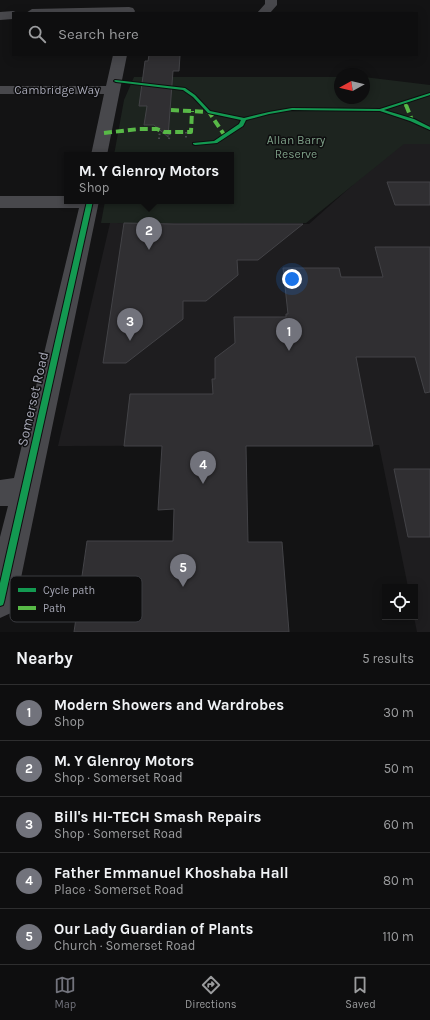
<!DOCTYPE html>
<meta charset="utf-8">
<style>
body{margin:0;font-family:Karla,sans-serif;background:#1c1c1d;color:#f1f3f6}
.controls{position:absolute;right:12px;bottom:12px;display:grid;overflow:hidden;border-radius:0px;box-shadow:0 2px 10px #0003}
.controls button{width:36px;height:36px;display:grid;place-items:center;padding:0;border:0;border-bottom:1px solid #2e2e2f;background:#0e0e0f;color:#f1f3f6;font:20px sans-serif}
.compass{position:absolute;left:334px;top:68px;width:36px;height:36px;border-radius:50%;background:#0e0e0f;box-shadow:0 2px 10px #0003;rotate:262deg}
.you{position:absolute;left:292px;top:279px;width:14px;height:14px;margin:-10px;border:3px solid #fff;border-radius:50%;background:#1a73e8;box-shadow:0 0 0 6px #1a73e833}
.badge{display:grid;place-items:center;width:26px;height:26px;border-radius:50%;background:#72737c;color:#fff;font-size:13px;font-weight:700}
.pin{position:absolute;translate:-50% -33px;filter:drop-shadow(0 1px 2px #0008)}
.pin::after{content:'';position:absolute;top:21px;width:14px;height:12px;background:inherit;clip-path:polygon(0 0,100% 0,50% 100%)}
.popup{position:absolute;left:64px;top:152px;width:170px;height:52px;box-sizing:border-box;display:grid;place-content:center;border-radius:0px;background:#0e0e0f;filter:drop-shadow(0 1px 3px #0005);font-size:13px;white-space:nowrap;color:#9b9c9e}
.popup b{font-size:15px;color:#f1f3f6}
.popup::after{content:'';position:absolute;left:50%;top:100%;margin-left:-8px;border:8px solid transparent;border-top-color:#0e0e0f}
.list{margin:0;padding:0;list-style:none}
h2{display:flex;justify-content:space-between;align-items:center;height:52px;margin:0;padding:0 16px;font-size:17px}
h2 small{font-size:13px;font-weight:400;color:#9b9c9e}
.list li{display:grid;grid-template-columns:26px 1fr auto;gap:12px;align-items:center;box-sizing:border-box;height:56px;padding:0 16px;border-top:1px solid #2e2e2f}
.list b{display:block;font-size:15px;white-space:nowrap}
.list p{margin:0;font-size:13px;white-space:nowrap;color:#9b9c9e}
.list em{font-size:13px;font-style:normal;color:#9b9c9e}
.icon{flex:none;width:22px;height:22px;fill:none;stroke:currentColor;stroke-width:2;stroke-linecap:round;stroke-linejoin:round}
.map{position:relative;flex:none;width:430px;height:632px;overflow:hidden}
.search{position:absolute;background:#0e0e0f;box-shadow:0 2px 10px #0003;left:12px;right:12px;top:12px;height:44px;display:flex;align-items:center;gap:10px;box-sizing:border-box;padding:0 14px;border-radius:0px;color:#9b9c9e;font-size:15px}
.sheet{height:332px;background:#0e0e0f}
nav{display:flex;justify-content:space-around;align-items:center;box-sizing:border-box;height:56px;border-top:1px solid #2e2e2f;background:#0e0e0f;font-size:11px;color:#9b9c9e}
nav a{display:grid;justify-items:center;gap:2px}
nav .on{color:#72737c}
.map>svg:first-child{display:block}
.built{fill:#1e1d1f}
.green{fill:#1d241f}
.building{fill:#302f32;stroke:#434347}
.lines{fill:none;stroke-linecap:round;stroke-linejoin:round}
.path{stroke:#49494e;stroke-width:2;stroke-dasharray:1.5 2.5;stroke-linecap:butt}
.minor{fill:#48484c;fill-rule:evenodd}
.quiet-far1{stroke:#58b947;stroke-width:3;stroke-dasharray:6 3;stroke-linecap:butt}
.quiet{stroke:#58b947;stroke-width:4;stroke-dasharray:8 4;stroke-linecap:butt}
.cycleway-casing{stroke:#0e0e0f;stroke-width:2}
.cycleway{fill:#139951;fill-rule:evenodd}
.labels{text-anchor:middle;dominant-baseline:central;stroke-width:3;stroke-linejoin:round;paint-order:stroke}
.far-street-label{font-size:12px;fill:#a5a6b4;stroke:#0e0e0f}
.far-park-label{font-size:12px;fill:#7d9f87;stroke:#0e0e0f}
.street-label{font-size:14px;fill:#a5a6b4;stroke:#0e0e0f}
.key{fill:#0e0e0f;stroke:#3b3c41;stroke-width:1}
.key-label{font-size:11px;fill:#a5a6b4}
</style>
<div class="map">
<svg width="430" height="632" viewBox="0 0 430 632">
<rect width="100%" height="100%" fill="#131314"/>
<polygon class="built" points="402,141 430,142 430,632 417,632 414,617 415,587 408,587 379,445 58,446 110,223 309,224"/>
<polygon class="green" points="134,77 340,77 340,98 364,98 364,77 430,85 430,144 404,144 306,223 101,223 105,201 231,201 231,155 114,155 124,100"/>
<g class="building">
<polygon points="149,55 180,55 179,71 173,71 168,137 154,125 144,125 147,106 139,106 145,61 148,61"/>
<polygon points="387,182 430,182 430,205 395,205"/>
<polygon points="124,223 174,224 303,224 258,260 237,260 238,275 206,301 183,301 183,319 126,363 103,363"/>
<polygon points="375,247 430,247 430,392 425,393 415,357 356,357 373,446 246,446 248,542 282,542 289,632 74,632 87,541 173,541 174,509 158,510 162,446 124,446 130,394 213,394 212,379 215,379 215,358 235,343 234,317 286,317 286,314 288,314 283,268 339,268 341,277 383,277"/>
<polygon points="394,469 430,469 430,537 408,537"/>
</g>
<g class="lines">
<g class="path">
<polyline points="186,132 186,140"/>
<polyline points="159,139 160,130"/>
<polyline points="169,139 170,132"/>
</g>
<g class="minor">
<polygon points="265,0 277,0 277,5 270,13 257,13 265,4"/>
<polygon points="129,7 133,8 135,11 134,13 26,13 32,9"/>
<polygon points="13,11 18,13 13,13 13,19 0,20 0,12"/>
<polygon points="113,55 127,55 107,155 91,155 104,94 0,94 0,86 106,86"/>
<polygon points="0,196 67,196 67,201 99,201 16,602 11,613 0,618 0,537 8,506 0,506 0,480 14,478 79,208 0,208"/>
</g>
<polyline class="quiet-far1" points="404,101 406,106"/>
<g class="quiet">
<polyline points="406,105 412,120"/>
<polyline points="171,110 209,112 225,136"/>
<polyline points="104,133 139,129 157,129 164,132 191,132 192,111"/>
</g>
<g class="cycleway-casing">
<g id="cycleway">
<polygon points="115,80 185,88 195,95 210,111 244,118 269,112 292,108 380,109 430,93 430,95 384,110 414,119 430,127 430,130 410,121 380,111 292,110 269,114 246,120 243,126 217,143 195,145 193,144 193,143 214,141 239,124 241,120 208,113 193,97 183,90 116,82 114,81"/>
<polygon points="87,201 93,201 4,602 3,605 0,606 0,583"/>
</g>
</g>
<use href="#cycleway" class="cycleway"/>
</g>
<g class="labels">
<g class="far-street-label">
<text x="57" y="90">Cambridge Way</text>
</g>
<g class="far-park-label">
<text x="296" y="140">Allan Barry<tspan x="296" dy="14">Reserve</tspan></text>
</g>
<g class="street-label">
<text transform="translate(33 399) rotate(-77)">Somerset Road</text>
</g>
</g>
<rect x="10" y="576" width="132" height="46" rx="6" class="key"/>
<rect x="18" y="588" width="18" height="4" fill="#139951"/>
<rect x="18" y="606" width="18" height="4" fill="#58b947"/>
<g class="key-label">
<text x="43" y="594">Cycle path</text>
<text x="43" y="612">Path</text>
</g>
</svg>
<div class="controls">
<button><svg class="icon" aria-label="locate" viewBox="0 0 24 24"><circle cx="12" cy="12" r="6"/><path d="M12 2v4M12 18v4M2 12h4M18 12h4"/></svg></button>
</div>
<svg class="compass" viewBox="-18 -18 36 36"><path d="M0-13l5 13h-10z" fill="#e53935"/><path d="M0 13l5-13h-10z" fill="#9b9c9e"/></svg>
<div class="you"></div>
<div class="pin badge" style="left:289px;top:351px">1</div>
<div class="pin badge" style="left:149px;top:250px">2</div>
<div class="popup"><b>M. Y Glenroy Motors</b>Shop</div>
<div class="pin badge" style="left:130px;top:341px">3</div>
<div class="pin badge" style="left:203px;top:484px">4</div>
<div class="pin badge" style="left:183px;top:587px">5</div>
<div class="search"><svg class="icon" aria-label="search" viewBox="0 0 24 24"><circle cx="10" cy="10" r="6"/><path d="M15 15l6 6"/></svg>Search here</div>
</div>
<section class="sheet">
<h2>Nearby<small>5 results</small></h2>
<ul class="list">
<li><span class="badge">1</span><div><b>Modern Showers and Wardrobes</b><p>Shop</p></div><em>30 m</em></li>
<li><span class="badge">2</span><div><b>M. Y Glenroy Motors</b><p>Shop · Somerset Road</p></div><em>50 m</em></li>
<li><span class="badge">3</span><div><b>Bill's HI-TECH Smash Repairs</b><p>Shop · Somerset Road</p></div><em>60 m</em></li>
<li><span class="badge">4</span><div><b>Father Emmanuel Khoshaba Hall</b><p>Place · Somerset Road</p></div><em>80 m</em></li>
<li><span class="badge">5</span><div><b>Our Lady Guardian of Plants</b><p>Church · Somerset Road</p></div><em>110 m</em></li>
</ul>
</section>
<nav>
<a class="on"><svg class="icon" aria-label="map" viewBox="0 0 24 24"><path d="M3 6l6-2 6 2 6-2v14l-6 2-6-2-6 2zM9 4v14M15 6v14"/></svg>Map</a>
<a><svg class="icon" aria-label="directions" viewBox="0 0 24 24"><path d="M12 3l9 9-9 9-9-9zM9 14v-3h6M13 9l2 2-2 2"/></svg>Directions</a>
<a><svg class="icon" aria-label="saved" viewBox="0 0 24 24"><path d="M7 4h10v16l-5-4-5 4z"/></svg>Saved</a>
</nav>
